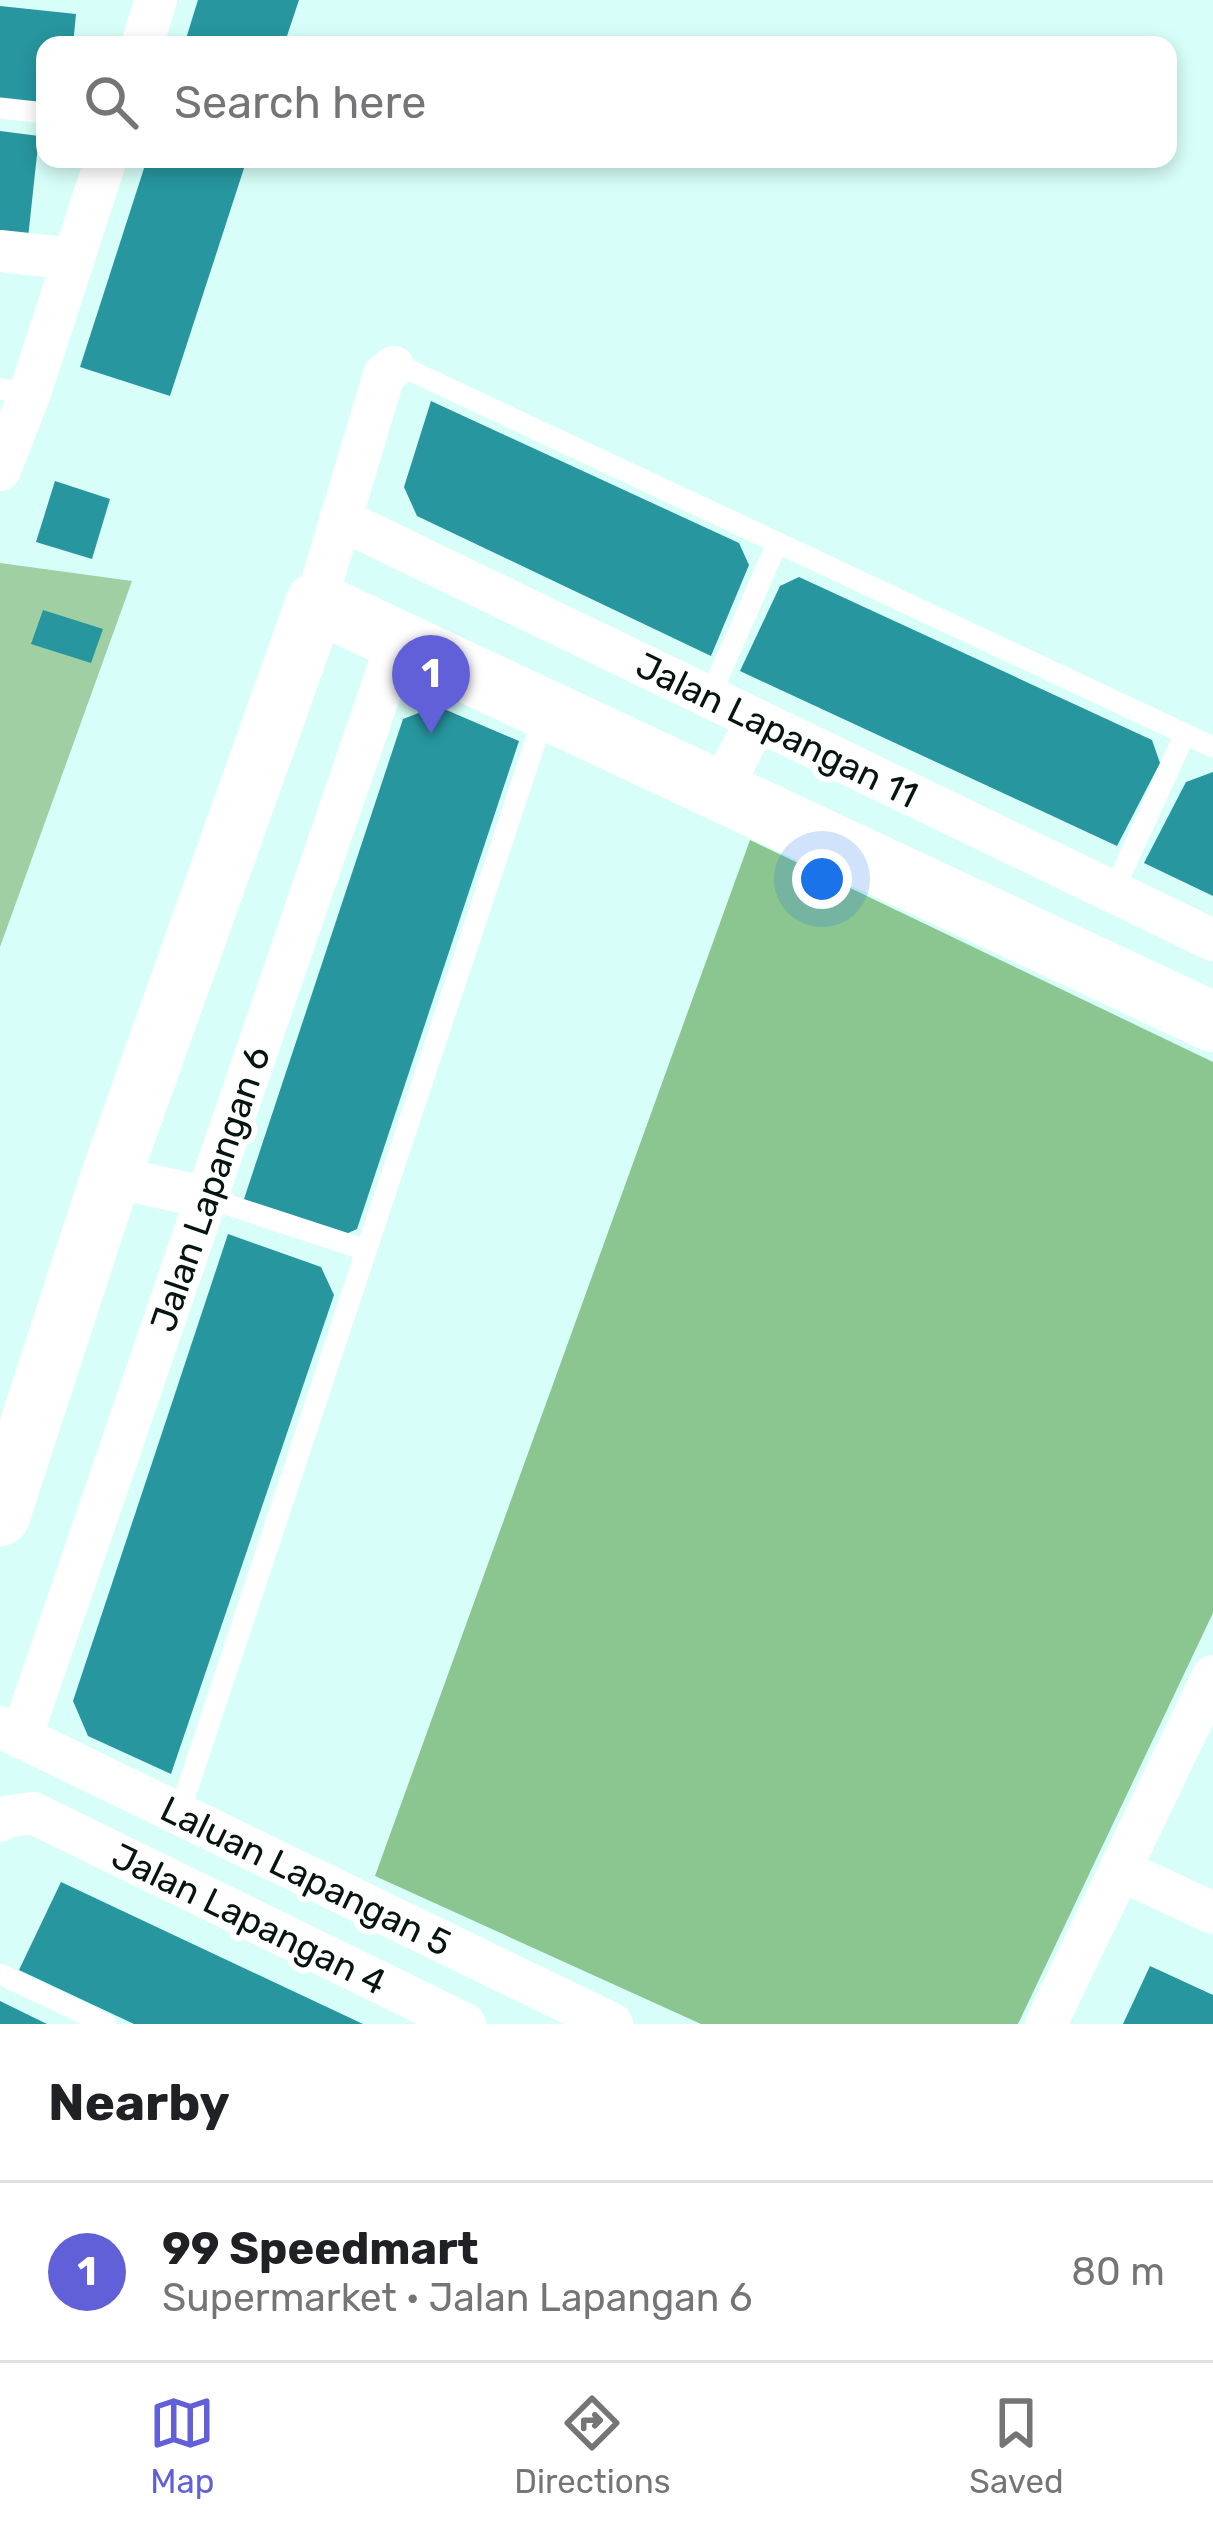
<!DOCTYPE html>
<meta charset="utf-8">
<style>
body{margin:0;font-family:Rubik,sans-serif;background:#f6f6f6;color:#202124}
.you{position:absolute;left:822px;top:879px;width:42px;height:42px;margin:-30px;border:9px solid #fff;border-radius:50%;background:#1a73e8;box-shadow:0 0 0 18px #1a73e833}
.badge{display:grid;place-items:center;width:78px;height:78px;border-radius:50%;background:#6160d8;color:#fff;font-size:39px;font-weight:700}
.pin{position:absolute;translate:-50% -99px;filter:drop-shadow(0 3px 6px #0008)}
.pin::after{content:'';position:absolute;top:63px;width:42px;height:36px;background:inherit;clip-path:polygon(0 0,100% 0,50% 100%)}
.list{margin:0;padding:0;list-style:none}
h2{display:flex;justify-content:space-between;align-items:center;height:156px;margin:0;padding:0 48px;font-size:51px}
h2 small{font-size:39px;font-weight:400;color:#757577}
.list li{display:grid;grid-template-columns:78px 1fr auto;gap:36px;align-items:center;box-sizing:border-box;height:180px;padding:0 48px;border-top:3px solid #e0e0e0}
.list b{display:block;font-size:45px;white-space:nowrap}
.list p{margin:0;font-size:39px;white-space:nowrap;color:#757577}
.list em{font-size:39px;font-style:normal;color:#757577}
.icon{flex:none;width:66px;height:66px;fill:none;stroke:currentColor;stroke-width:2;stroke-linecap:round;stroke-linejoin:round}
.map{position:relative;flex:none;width:1213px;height:2024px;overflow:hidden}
.search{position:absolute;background:#fff;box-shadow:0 6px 18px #0003;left:36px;right:36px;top:36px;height:132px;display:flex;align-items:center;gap:30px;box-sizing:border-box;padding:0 42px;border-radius:24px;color:#757577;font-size:45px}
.sheet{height:336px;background:#fff}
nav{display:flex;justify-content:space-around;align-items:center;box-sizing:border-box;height:168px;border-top:3px solid #e0e0e0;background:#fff;font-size:33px;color:#757577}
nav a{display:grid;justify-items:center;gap:6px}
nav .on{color:#6160d8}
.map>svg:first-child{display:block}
.green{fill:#9fcfa2}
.forest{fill:#8bc590}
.building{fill:#27969f}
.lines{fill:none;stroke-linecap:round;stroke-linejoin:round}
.lane{stroke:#fff;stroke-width:21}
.street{stroke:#fff;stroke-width:42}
.secondary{stroke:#fff;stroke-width:60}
.labels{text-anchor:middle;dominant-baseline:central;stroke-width:12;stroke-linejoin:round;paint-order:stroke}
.street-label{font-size:36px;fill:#061412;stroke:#fff}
</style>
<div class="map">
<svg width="1213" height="2024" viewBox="0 0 1213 2024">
<rect width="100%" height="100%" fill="#d7fef8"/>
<polygon class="green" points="0,563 132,581 0,947"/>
<polygon class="forest" points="750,840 1213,1062 1213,1613 1018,2024 701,2024 375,1876"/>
<g class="building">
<polygon points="198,0 299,0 284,45 184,45"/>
<polygon points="0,6 76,14 73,45 45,45 45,104 0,100"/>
<polygon points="0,131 39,136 28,238 0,235"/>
<polygon points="147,159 247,159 170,396 80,367"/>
<polygon points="431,401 739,543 749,565 711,656 417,516 404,487"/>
<polygon points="55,481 110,499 92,559 36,542"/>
<polygon points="799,577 1152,740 1160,763 1117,846 740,671 780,586"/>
<polygon points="43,610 103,629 91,663 31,644"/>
<polygon points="437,706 519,741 357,1229 335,1239 242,1205 403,719"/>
<polygon points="1213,772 1213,896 1144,863 1186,782"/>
<polygon points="228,1234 321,1267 334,1295 171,1774 88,1736 73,1701"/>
<polygon points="61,1882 363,2024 134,2024 19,1970"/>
<polygon points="1150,1966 1213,1995 1213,2024 1123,2024"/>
<polygon points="0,2001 47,2024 0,2024"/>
</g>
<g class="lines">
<g class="lane">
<polyline points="0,108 45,113"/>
<polyline points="394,367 405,368 1213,747"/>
<polyline points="0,389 30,393"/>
<polyline points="709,698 777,544"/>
<polyline points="1113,892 1185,734"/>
<polyline points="207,1198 366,1250"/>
<polyline points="179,1814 544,716"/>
<polyline points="0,1974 106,2024"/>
</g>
<g class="street">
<polyline points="142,45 156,0"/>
<polyline points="0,251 74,259"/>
<polyline points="0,470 30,393 106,159"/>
<polyline points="340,519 1213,940"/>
<polyline points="316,602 384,375 394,367"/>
<polyline points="720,791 757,720"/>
<polyline points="111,1176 207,1198"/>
<polyline points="0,1727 612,2024"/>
<polyline points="21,1738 398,640"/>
<polyline points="0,1821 6,1817 33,1813 465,2024"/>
<polyline points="1120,1870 1213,1913"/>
<polyline points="1046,2024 1213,1676"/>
</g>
<polyline class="secondary" points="0,1516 111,1176 316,602 1213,1022"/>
</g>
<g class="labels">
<g class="street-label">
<text transform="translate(777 730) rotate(26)">Jalan Lapangan 11</text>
<text transform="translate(210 1189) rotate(-71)">Jalan Lapangan 6</text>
<text transform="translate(306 1876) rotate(26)">Laluan Lapangan 5</text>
<text transform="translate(249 1919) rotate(26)">Jalan Lapangan 4</text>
</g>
</g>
</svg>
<div class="you"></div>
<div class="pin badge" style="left:431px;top:734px">1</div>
<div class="search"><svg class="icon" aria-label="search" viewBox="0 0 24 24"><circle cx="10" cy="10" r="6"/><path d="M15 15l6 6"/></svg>Search here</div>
</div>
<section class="sheet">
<h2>Nearby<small></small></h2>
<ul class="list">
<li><span class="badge">1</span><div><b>99 Speedmart</b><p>Supermarket · Jalan Lapangan 6</p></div><em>80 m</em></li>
</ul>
</section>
<nav>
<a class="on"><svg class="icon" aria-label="map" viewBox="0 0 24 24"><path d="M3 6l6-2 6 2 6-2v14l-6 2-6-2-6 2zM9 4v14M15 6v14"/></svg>Map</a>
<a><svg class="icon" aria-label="directions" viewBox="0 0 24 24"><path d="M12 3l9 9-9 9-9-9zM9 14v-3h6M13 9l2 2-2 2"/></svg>Directions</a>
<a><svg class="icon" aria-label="saved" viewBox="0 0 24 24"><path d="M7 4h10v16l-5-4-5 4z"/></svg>Saved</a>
</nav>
